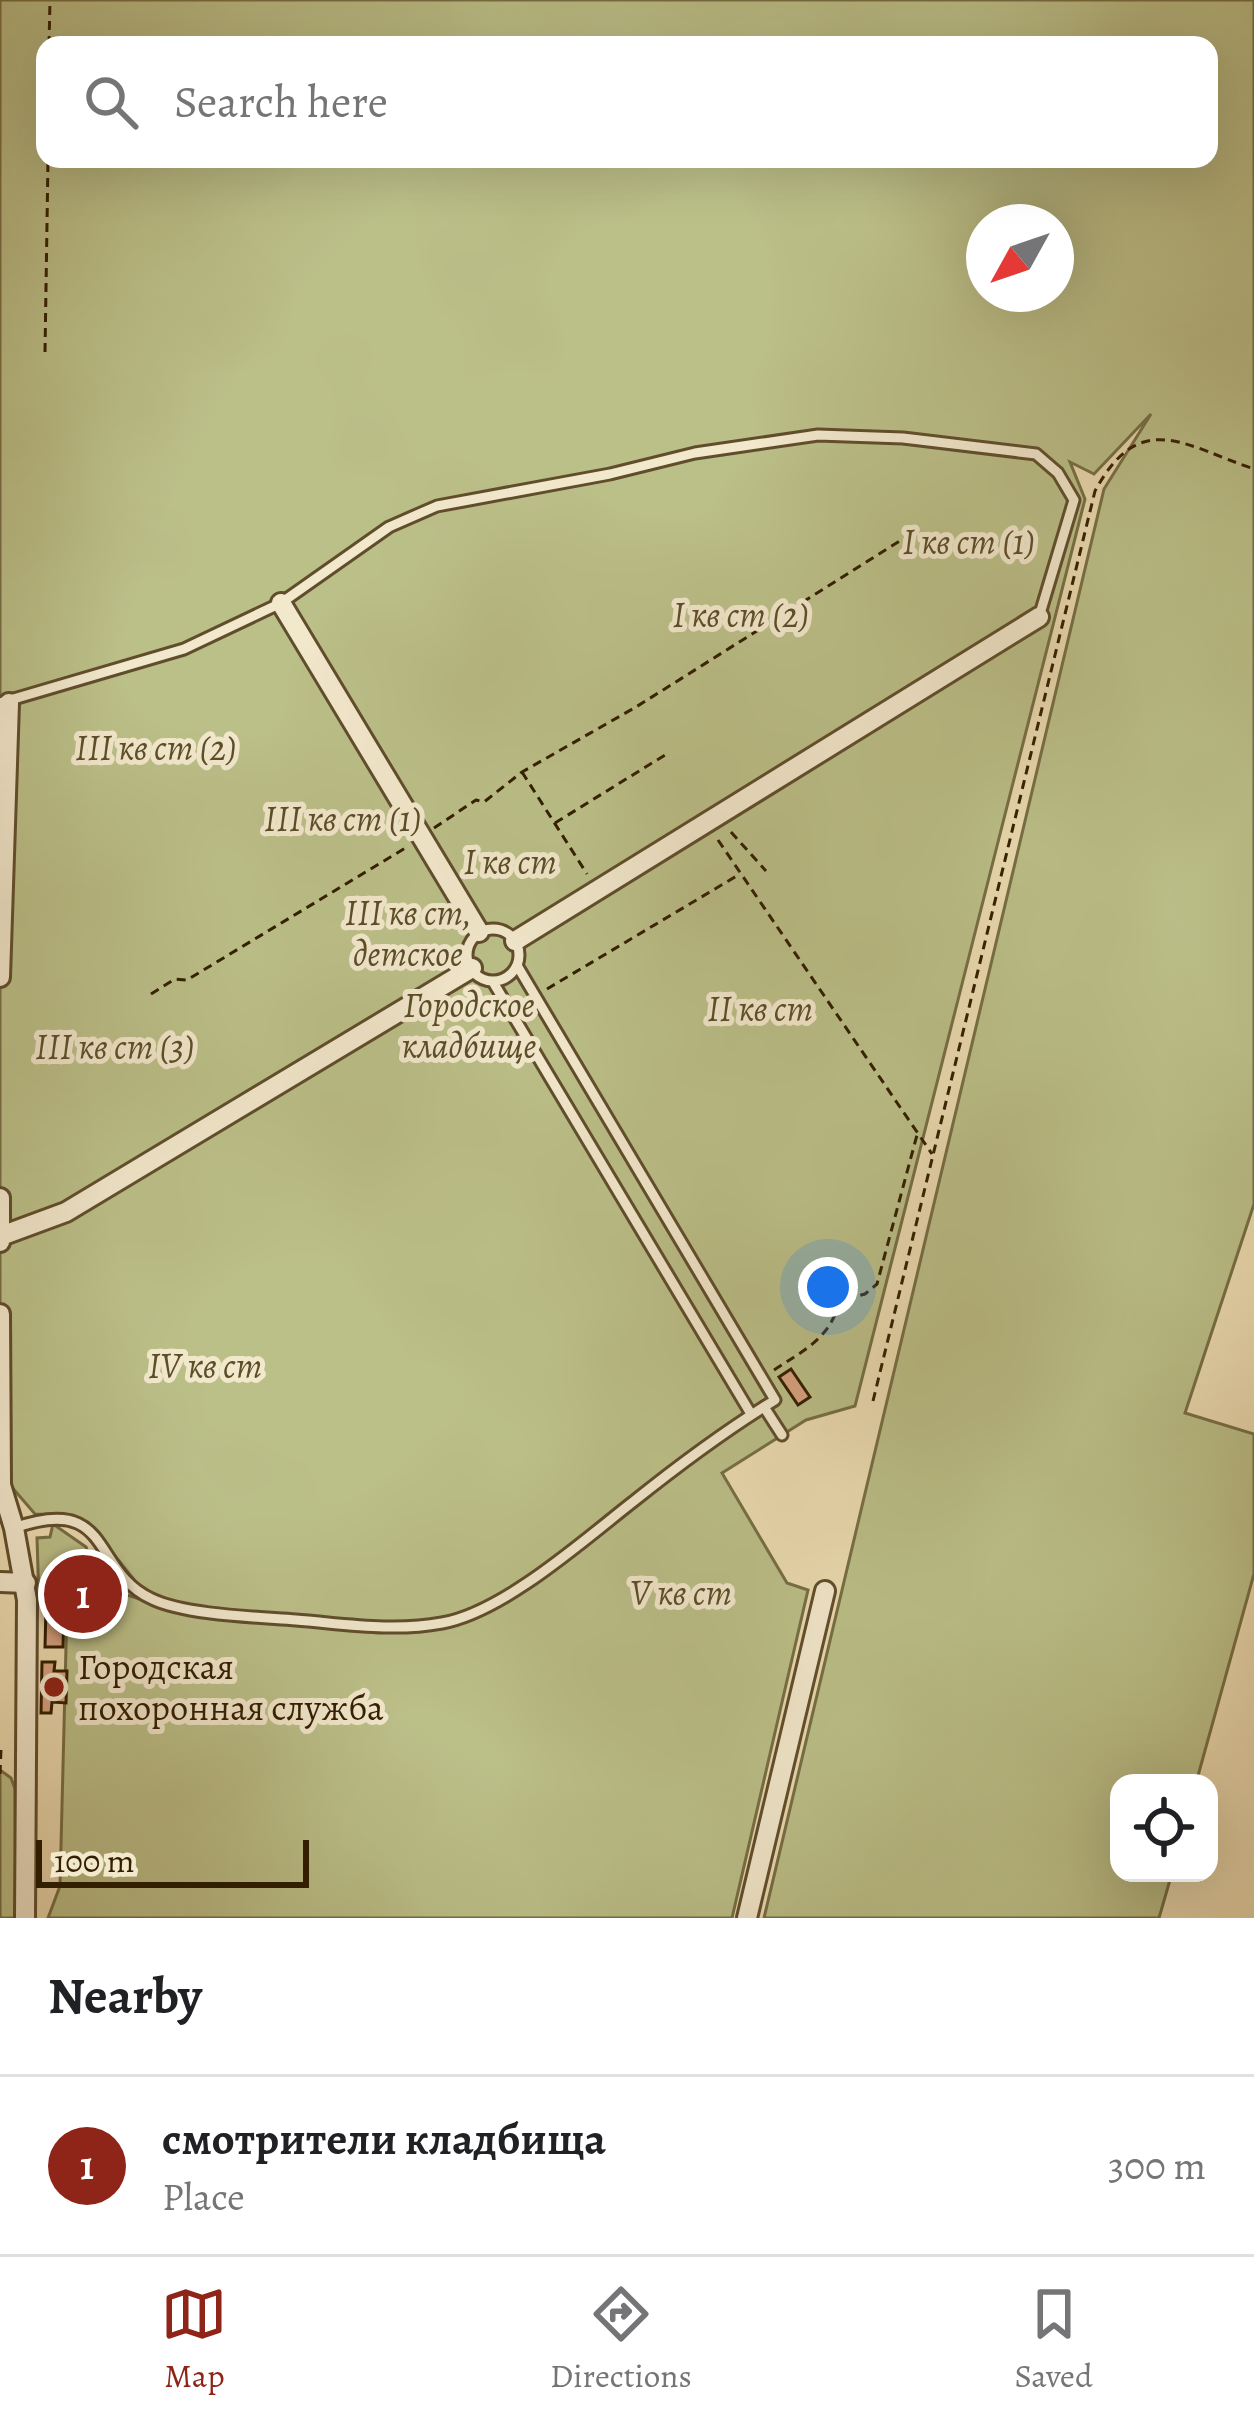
<!DOCTYPE html>
<meta charset="utf-8">
<style>
body{margin:0;font-family:Alegreya,serif;background:#f6f6f6;color:#202124}
.controls{position:absolute;right:36px;bottom:36px;display:grid;overflow:hidden;border-radius:24px;box-shadow:0 12px 48px #0002}
.controls button{width:108px;height:108px;display:grid;place-items:center;padding:0;border:0;border-bottom:3px solid #e0e0e0;background:#fff;color:#202124;font:60px sans-serif}
.compass{position:absolute;left:966px;top:204px;width:108px;height:108px;border-radius:50%;background:#fff;box-shadow:0 12px 48px #0002;rotate:230deg}
.scale{position:absolute;left:36px;bottom:30px;width:273px;box-sizing:border-box;padding-left:12px;border:6px solid #321e00;border-top:0;font-size:33px;line-height:42px;white-space:nowrap;color:#321e00;-webkit-text-stroke:9px #f2e8cc;paint-order:stroke}
.you{position:absolute;left:828px;top:1287px;width:42px;height:42px;margin:-30px;border:9px solid #fff;border-radius:50%;background:#1a73e8;box-shadow:0 0 0 18px #1a73e833}
.badge{display:grid;place-items:center;width:78px;height:78px;border-radius:50%;background:#8f2418;color:#fff;font-size:39px;font-weight:700}
.pin{position:absolute;translate:-50% -50%;border:6px solid #fff;box-shadow:0 3px 12px #0006}
.list{margin:0;padding:0;list-style:none}
h2{display:flex;justify-content:space-between;align-items:center;height:156px;margin:0;padding:0 48px;font-size:51px}
h2 small{font-size:39px;font-weight:400;color:#757577}
.list li{display:grid;grid-template-columns:78px 1fr auto;gap:36px;align-items:center;box-sizing:border-box;height:180px;padding:0 48px;border-top:3px solid #e0e0e0}
.list b{display:block;font-size:45px;white-space:nowrap}
.list p{margin:0;font-size:39px;white-space:nowrap;color:#757577}
.list em{font-size:39px;font-style:normal;color:#757577}
.icon{flex:none;width:66px;height:66px;fill:none;stroke:currentColor;stroke-width:2;stroke-linecap:round;stroke-linejoin:round}
.map{position:relative;flex:none;width:1254px;height:1918px;overflow:hidden}
.search{position:absolute;background:#fff;box-shadow:0 12px 48px #0002;left:36px;right:36px;top:36px;height:132px;display:flex;align-items:center;gap:30px;box-sizing:border-box;padding:0 42px;border-radius:24px;color:#757577;font-size:45px}
.sheet{height:336px;background:#fff}
nav{display:flex;justify-content:space-around;align-items:center;box-sizing:border-box;height:168px;border-top:3px solid #e0e0e0;background:#fff;font-size:33px;color:#757577}
nav a{display:grid;justify-items:center;gap:6px}
nav .on{color:#8f2418}
.map>svg:first-child{display:block}
.green{fill:#bbbf88;stroke:#766e44;stroke-width:3;fill-rule:evenodd}
.building{fill:#d8a281;stroke:#321e00;stroke-width:3}
.lines{fill:none;stroke-linecap:round;stroke-linejoin:round}
.service-casing{stroke:#604d2c;stroke-width:15}
.minor-casing{stroke:#604d2c;stroke-width:24}
.path{stroke:#321e00;stroke-width:3;stroke-dasharray:9 6;stroke-linecap:butt}
.service{stroke:#f2e8cc;stroke-width:9}
.minor{stroke:#f2e8cc;stroke-width:18}
.poi-dot{fill:#8f2418;stroke:#f2e8cc;stroke-width:4.5}
.labels{text-anchor:middle;dominant-baseline:central;stroke-width:10;stroke-linejoin:round;paint-order:stroke}
.park-label{font-size:36px;font-style:italic;fill:#5b4e29;stroke:#f2e8cc}
.poi-label{font-size:36px;fill:#321e00;stroke:#f2e8cc;text-anchor:start}
</style>
<div class="map">
<svg width="1254" height="1918" viewBox="0 0 1254 1918">
<rect width="100%" height="100%" fill="#ebdbb0"/>
<filter id="stains"><feTurbulence type="fractalNoise" baseFrequency=".00167" numOctaves="4"/><feColorMatrix values="0 0 0 0 .2 0 0 0 0 .09 0 0 0 0 .02 0 0 0 .5 -.17"/></filter>
<radialGradient id="worn" r=".72"><stop offset=".6" stop-color="#630" stop-opacity="0"/><stop offset="1" stop-color="#630" stop-opacity=".3"/></radialGradient>
<g class="green">
<path d="M0 0H1254V1204L1185 1413 1254 1434V1574L1196 1783H1119V1873H1172L1159 1918H764L1104 489 1151 414 1094 474 1070 462 1085 499C1006 801 934 1104 855 1406L806 1420 722 1473 787 1583 808 1590 732 1918H48L60 1886 67 1607 96 1608V1584L72 1582 70 1602 39 1601 37 1538 50 1537 53 1524 86 1547 97 1576 118 1592 172 1610 139 1586 92 1527 73 1515 35 1514 10 1485H0ZM45 45H1209V159H45ZM984 222H1056V294H984Z"/>
<polygon points="0,1770 11,1778 15,1789 16,1918 0,1918"/>
</g>
<g class="building">
<polygon points="791,1369 810,1397 798,1405 779,1377"/>
<polygon points="73,1583 95,1584 94,1605 72,1604"/>
<polygon points="46,1607 64,1607 63,1647 45,1647"/>
<polygon points="42,1662 55,1662 54,1671 67,1671 66,1703 52,1702 51,1713 41,1713"/>
</g>
<g class="lines">
<g class="service-casing">
<g id="service">
<polyline points="0,703 184,649 281,603 389,527 437,506 610,474 695,453 818,435 903,438 1036,454 1058,473 1074,500 1039,617"/>
<circle cx="493" cy="955" r="26"/>
<polyline points="493,982 751,1414"/>
<polyline points="764,1407 782,1435"/>
<path d="M14 1528C114 1493 90 1571 152 1599 185 1615 258 1617 296 1620 346 1624 393 1632 442 1623 504 1612 585 1539 634 1501 679 1465 726 1430 775 1400L518 967"/>
</g>
</g>
<g class="minor-casing">
<g id="minor">
<polyline points="281,603 479,932"/>
<polyline points="515,941 1039,617"/>
<polyline points="0,977 9,703"/>
<polyline points="0,1198 0,1242"/>
<polyline points="1,1236 66,1212 472,968"/>
<polyline points="0,1314 1,1485 14,1528 27,1600 25,1918"/>
<polyline points="0,1582 26,1583"/>
<polyline points="747,1918 825,1591"/>
</g>
</g>
<g class="path">
<polyline points="49,45 50,0"/>
<polyline points="45,352 48,159"/>
<polyline points="522,772 587,874"/>
<polyline points="555,823 665,755"/>
<polyline points="434,828 476,800 484,802 522,772 636,707 906,537"/>
<polyline points="731,832 766,871"/>
<polyline points="718,840 932,1154"/>
<polyline points="547,989 740,874"/>
<polyline points="151,994 175,979 187,980 407,847"/>
<path d="M774 1370C803 1351 832 1337 839 1301L865 1294 877 1284 917 1135"/>
<path d="M873 1401 1095 491C1140 408 1183 445 1254 469"/>
<polyline points="0,1774 1,1749"/>
</g>
<use href="#service" class="service"/>
<use href="#minor" class="minor"/>
</g>
<circle class="poi-dot" cx="54" cy="1687" r="12"/>
<g class="labels">
<g class="park-label">
<text x="969" y="541">I кв ст (1)</text>
<text x="741" y="614">I кв ст (2)</text>
<text x="156" y="747">III кв ст (2)</text>
<text x="343" y="818">III кв ст (1)</text>
<text x="510" y="861">I кв ст</text>
<text x="408" y="912">III кв ст,<tspan x="408" dy="41">детское</tspan></text>
<text x="469" y="1004">Городское<tspan x="469" dy="41">кладбище</tspan></text>
<text x="760" y="1008">II кв ст</text>
<text x="115" y="1046">III кв ст (3)</text>
<text x="205" y="1365">IV кв ст</text>
<text x="681" y="1592">V кв ст</text>
</g>
<g class="poi-label">
<text x="78" y="1666">Городская<tspan x="78" dy="41">похоронная служба</tspan></text>
</g>
</g>
<rect width="100%" height="100%" filter="url(#stains)"/>
<rect width="100%" height="100%" fill="url(#worn)"/>
</svg>
<div class="controls">
<button><svg class="icon" aria-label="locate" viewBox="0 0 24 24"><circle cx="12" cy="12" r="6"/><path d="M12 2v4M12 18v4M2 12h4M18 12h4"/></svg></button>
</div>
<svg class="compass" viewBox="-18 -18 36 36"><path d="M0-13l5 13h-10z" fill="#e53935"/><path d="M0 13l5-13h-10z" fill="#757577"/></svg>
<div class="scale">100 m</div>
<div class="you"></div>
<div class="pin badge" style="left:83px;top:1594px">1</div>
<div class="search"><svg class="icon" aria-label="search" viewBox="0 0 24 24"><circle cx="10" cy="10" r="6"/><path d="M15 15l6 6"/></svg>Search here</div>
</div>
<section class="sheet">
<h2>Nearby<small></small></h2>
<ul class="list">
<li><span class="badge">1</span><div><b>смотрители кладбища</b><p>Place</p></div><em>300 m</em></li>
</ul>
</section>
<nav>
<a class="on"><svg class="icon" aria-label="map" viewBox="0 0 24 24"><path d="M3 6l6-2 6 2 6-2v14l-6 2-6-2-6 2zM9 4v14M15 6v14"/></svg>Map</a>
<a><svg class="icon" aria-label="directions" viewBox="0 0 24 24"><path d="M12 3l9 9-9 9-9-9zM9 14v-3h6M13 9l2 2-2 2"/></svg>Directions</a>
<a><svg class="icon" aria-label="saved" viewBox="0 0 24 24"><path d="M7 4h10v16l-5-4-5 4z"/></svg>Saved</a>
</nav>
